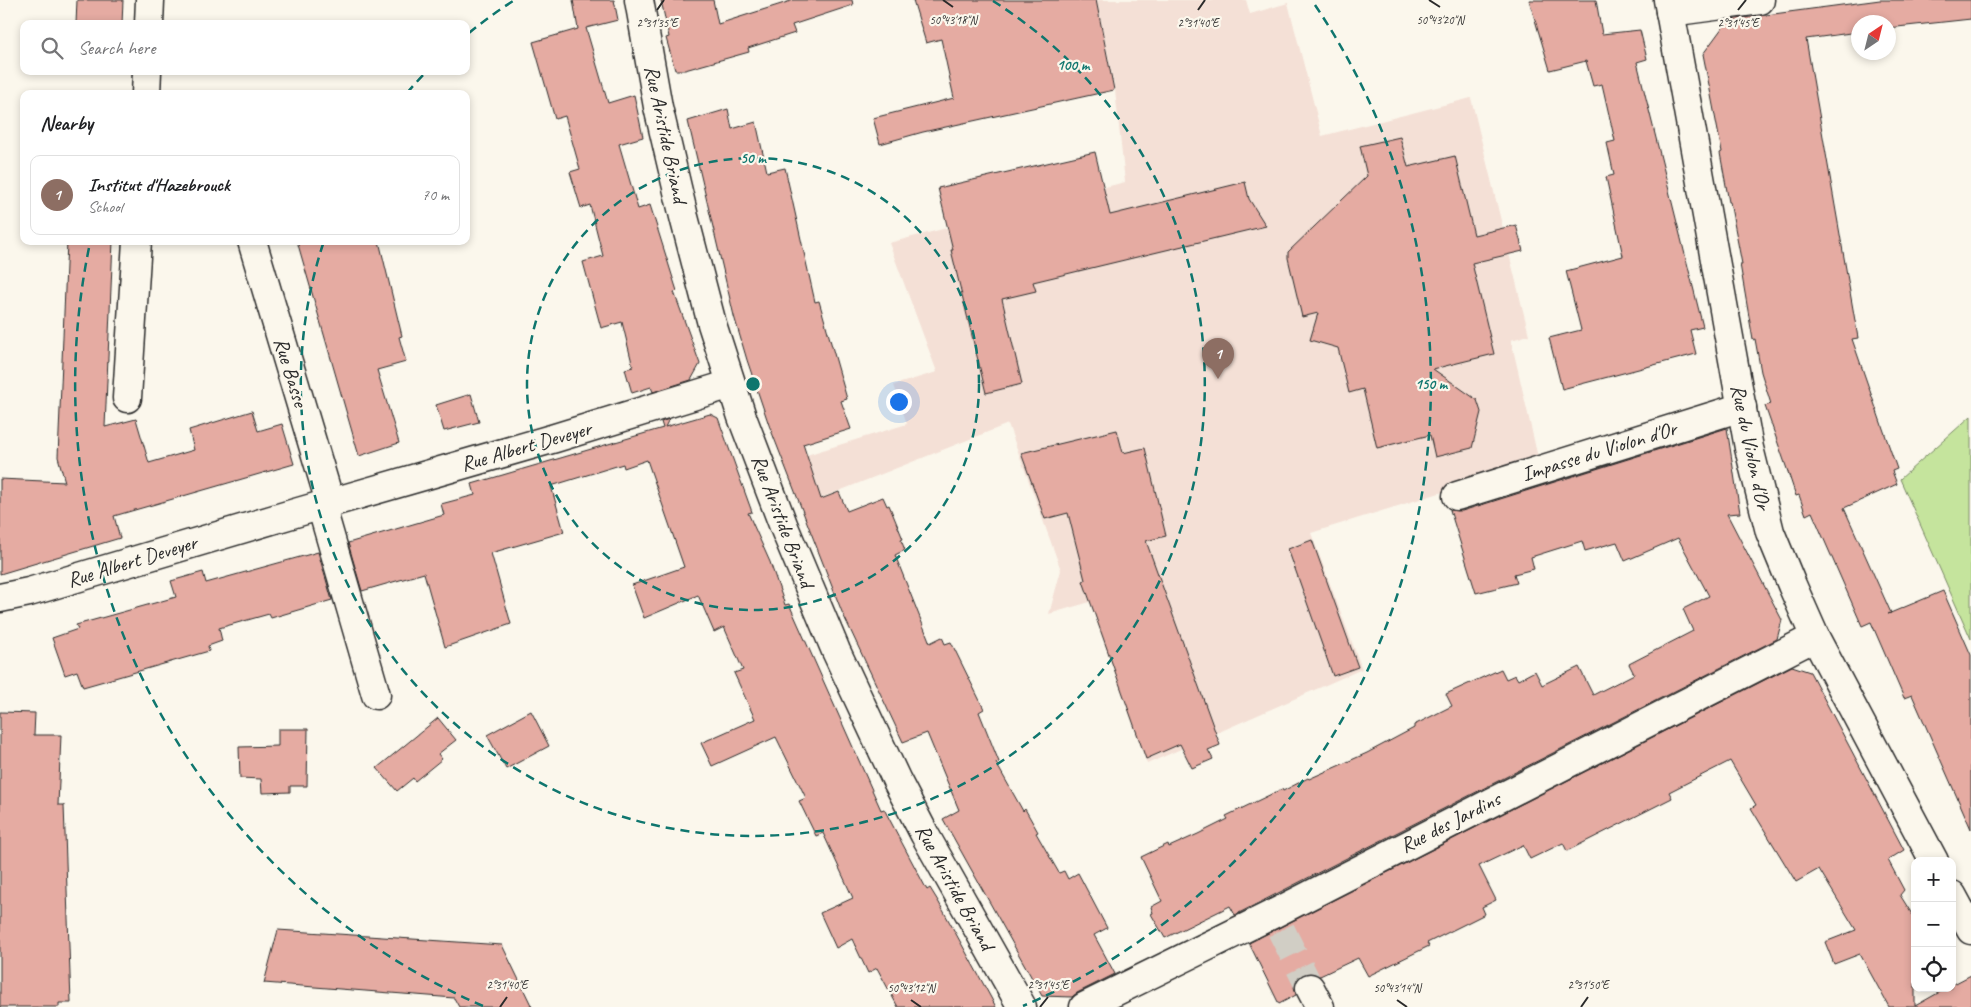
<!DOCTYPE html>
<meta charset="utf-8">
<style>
body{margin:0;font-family:Caveat,sans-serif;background:#f6f6f6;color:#202124}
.controls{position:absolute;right:15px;bottom:15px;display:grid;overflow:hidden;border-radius:10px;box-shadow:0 2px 8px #0003}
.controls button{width:45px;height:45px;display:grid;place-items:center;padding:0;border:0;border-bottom:1px solid #e0e0e0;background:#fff;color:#202124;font:25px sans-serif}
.compass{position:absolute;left:1851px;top:15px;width:45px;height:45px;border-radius:50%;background:#fff;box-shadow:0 2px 8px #0003;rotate:35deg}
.you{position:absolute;left:898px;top:401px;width:18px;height:18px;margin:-12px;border:4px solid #fff;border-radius:50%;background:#1a73e8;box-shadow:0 0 0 8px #1a73e833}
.badge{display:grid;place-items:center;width:32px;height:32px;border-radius:50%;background:#c8321e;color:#fff;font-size:16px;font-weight:700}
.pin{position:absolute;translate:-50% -41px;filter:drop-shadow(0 1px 2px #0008)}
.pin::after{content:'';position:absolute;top:26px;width:18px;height:15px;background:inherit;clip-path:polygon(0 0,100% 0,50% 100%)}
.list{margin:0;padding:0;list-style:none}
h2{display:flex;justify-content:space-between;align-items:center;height:65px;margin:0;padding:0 20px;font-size:21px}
h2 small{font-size:16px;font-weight:400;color:#757577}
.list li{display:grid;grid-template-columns:32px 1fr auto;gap:15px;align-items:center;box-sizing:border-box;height:80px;margin:0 10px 10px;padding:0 10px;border:1px solid #e0e0e0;border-radius:10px}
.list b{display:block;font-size:19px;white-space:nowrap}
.list p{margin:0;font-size:16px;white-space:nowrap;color:#757577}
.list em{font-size:16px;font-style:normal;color:#757577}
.icon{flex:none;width:28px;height:28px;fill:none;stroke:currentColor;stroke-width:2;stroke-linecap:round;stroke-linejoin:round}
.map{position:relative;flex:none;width:1971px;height:1007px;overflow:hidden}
.search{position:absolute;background:#fff;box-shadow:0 2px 8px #0003;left:20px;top:20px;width:450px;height:55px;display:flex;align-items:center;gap:12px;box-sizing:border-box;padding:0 18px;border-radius:10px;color:#757577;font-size:19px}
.panel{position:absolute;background:#fff;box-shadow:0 2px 8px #0003;left:20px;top:90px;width:450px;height:155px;border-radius:10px}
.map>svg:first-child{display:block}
.built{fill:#f4e0d6}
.green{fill:#c5e49d;stroke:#788864}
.building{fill:#e5aba2;stroke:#2b2b2b}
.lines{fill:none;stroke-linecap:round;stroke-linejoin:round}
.minor-tunnel{stroke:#d1cec5;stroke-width:28;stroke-dasharray:28 14;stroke-linecap:butt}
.minor-casing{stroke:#2b2b2b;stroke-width:31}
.minor{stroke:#fbf7ec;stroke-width:28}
.ticks{fill:none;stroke:#2b2b2b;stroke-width:2}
.ring{fill:none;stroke:#0f766e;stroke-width:2.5;stroke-dasharray:9 6}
.labels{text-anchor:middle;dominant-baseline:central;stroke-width:4.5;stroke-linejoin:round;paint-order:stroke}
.street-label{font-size:21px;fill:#2b2b2b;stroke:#fbf7ec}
.ticks-label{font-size:12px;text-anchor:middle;fill:#2b2b2b;stroke:#fbf7ec;stroke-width:4.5;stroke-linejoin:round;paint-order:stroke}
.centre{fill:#0f766e;stroke:#fbf7ec;stroke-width:2.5}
.ring-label{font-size:15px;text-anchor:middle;font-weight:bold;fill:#0f766e;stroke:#fbf7ec;stroke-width:4.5;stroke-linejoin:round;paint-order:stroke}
</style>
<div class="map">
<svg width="1971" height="1007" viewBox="0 0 1971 1007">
<rect width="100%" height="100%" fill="#fbf7ec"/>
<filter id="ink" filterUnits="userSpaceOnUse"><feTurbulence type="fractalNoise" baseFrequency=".02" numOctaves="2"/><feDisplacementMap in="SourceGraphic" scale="10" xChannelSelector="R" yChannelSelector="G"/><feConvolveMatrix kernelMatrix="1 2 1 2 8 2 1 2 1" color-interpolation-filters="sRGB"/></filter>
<g filter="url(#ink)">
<polygon class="built" points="1096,0 1246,0 1250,14 1288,3 1322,136 1471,98 1529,335 1511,340 1539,462 1311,533 1362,669 1147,764 1090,602 1049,614 1061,570 1008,424 801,506 784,462 907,424 894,385 937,372 889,243 1125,182 1115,90"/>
<polygon class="green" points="1971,416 1971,639 1900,479"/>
<g class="building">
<polygon points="77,0 123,0 122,24 76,24"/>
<polygon points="573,0 614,0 618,20 586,28 608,103 634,95 643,137 619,144 638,209 650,205 677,291 674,292 700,364 691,380 653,392 651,387 632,393 625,369 633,367 622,322 601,328 583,262 603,256 590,205 581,208 570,172 580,169 565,116 555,119 533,42 578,29"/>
<polygon points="661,0 713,0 718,24 794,0 852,0 853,5 792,25 795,33 748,48 749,52 685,70 675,70 666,38 669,37"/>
<polygon points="913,0 1096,0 1114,90 923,132 880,144 873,118 954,98 941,39 926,43"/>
<polygon points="1529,0 1596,0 1602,34 1640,30 1647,59 1637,62 1703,327 1690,330 1696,354 1562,389 1549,338 1581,330 1566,271 1623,256 1606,177 1614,175 1607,143 1615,141 1602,84 1593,86 1586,61 1550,70"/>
<polygon points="1880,0 1971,0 1971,19 1888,28 1888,22 1858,22 1858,32 1806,39 1858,338 1852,339 1897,469 1892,471 1897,484 1844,508 1891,613 1888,614 1943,591 1971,655 1971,829 1912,695 1904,698 1871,622 1862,626 1812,512 1806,515 1799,495 1796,496 1788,472 1765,406 1771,404 1761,372 1755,339 1753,340 1740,264 1742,264 1730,202 1729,202 1720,153 1722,152 1703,54 1728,20"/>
<polygon points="728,109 732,129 756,122 767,172 785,168 815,302 819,301 847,399 841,401 851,429 803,444 821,499 839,492 847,511 883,497 887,506 889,505 903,539 901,540 905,550 895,555 930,643 942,637 945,644 951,642 984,709 979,712 999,762 996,763 1023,811 1025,809 1038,832 1036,833 1059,873 1064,871 1068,879 1078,873 1107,928 1094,935 1115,974 1077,993 1072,997 1042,996 943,819 959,810 927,733 903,742 842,612 769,425 747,360 734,316 688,121"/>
<polygon points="1400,137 1408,167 1455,156 1474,235 1516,225 1523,251 1472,263 1494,354 1433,369 1477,400 1481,412 1472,448 1435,457 1430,435 1377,448 1363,389 1349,393 1338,348 1310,340 1318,313 1302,317 1288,258 1288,252 1367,176 1360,146"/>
<polygon points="1095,152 1110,215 1245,182 1249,199 1266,226 1033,282 1036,291 1002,299 1022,384 986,393 951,250 953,250 938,188"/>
<polygon points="67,241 113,241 105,427 136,419 149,463 194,450 189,430 252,411 258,431 282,424 294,464 114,516 120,538 0,574 0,479 65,482 58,457"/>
<polygon points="297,241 379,241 402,336 399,337 406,362 377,370 399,443 359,456"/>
<polygon points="471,394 479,422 444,431 436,405"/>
<polygon points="710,414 718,418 752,512 748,513 770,562 785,605 789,604 881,810 884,809 927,890 930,888 938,901 996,1007 898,1007 877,968 868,973 852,939 836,948 820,913 853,898 823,833 816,836 799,801 806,798 776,737 712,766 701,743 755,719 734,673 743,670 724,627 714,632 698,595 644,618 632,585 684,567 647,460 624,468 623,464 551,486 564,532 491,553 511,624 445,647 424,573 362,591 348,543 444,515 441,504 475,495 472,484 663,428 661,422 669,419 665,427"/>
<polygon points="1727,428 1740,513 1727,514 1782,620 1777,639 1235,915 1230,906 1165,938 1151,914 1153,913 1151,907 1162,901 1141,857 1168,844 1169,847 1198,834 1228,819 1226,816 1282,789 1283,791 1308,778 1309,779 1367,753 1414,728 1414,725 1452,706 1446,694 1501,669 1506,679 1515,675 1518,680 1535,671 1542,685 1579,667 1593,695 1634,674 1629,664 1693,631 1683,609 1709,596 1678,538 1625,561 1617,542 1585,551 1582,541 1531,557 1534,569 1514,574 1517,583 1476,593 1450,510 1462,511"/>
<polygon points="1117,430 1123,453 1145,448 1166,536 1146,541 1220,745 1208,750 1213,759 1192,768 1180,744 1146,759 1083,581 1085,580 1068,513 1045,519 1021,453"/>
<polygon points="1312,540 1358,667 1333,676 1288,549"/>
<polygon points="318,552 332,600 271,618 269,614 219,628 222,641 208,646 209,651 83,687 77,671 65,675 52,638 78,629 76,625 176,597 171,581 203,572 206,583"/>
<polygon points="1792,666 1810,672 1904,850 1888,860 1904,890 1900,895 1915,919 1915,1006 1947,988 1952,988 1952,985 1971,975 1971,1007 1889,1007 1860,954 1834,964 1825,942 1856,930 1819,869 1796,882 1751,808 1756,805 1730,761 1669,792 1672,798 1567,851 1563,843 1530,859 1523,845 1479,866 1496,900 1482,907 1485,914 1427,943 1429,946 1368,976 1358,958 1320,976 1311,972 1303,974 1297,980 1294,987 1296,995 1279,1004 1249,943"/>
<polygon points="531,711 549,746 506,769 487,735"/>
<polygon points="0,712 35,713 34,735 61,735 58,805 64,805 71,1003 59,1003 59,1007 0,1007"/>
<polygon points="438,718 456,740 438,754 442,759 415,781 413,778 397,791 377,768"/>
<polygon points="278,729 308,729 307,786 290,786 290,792 262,793 261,779 240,778 239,747 278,746"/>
<polygon points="278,930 502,945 532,1007 459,1007 454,998 264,983"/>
</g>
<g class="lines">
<polyline class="minor-tunnel" points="1281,930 1310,988"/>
<g class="minor-casing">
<g id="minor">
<polyline points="639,0 658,107 684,217 712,324 742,417 784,527 836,651 897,781 925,835 1022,1007"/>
<polyline points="1668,0 1749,448 1770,532 1792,585 1815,637 1934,861"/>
<polyline points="1670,12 1760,0"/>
<polyline points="149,24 150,0"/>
<polyline points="146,94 147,71"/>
<polyline points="252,241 330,502"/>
<polyline points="127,398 137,241"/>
<polyline points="1457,496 1742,407"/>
<polyline points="321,505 376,695"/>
<polyline points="0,598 29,592 295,513 555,438 731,384"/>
<polyline points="1952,895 1971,930"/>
<polyline points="1310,988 1320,1007"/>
<polyline points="1084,1007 1273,914 1815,637"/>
</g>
</g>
<use href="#minor" class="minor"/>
</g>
</g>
<path class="ticks" d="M943 0 953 7M1429 0 1440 7M657 10 664 0M1198 10 1205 0M1738 10 1746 0M911 1000 921 1007M1397 1000 1407 1007M500 1007 507 997M1040 1007 1048 997M1581 1007 1588 997"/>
<g class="ring">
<circle cx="753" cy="384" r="226"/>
<path d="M407 93A452 452 0 0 1 425 73M469 33A452 452 0 0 1 513 1M993 1A452 452 0 1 1 323 244"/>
<path d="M483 1006A678 678 0 0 1 90 243M1315 5A678 678 0 0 1 1023 1006"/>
</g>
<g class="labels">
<g class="street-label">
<text transform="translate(666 134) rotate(78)">Rue Aristide Briand</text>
<text transform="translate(291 372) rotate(73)">Rue Basse</text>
<text transform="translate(526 446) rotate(-16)">Rue Albert Deveyer</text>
<text transform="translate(1751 447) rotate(78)">Rue du Violon d'Or</text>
<text transform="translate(1599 451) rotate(-17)">Impasse du Violon d'Or</text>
<text transform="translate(783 521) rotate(69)">Rue Aristide Briand</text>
<text transform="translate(132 561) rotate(-17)">Rue Albert Deveyer</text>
<text transform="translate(1450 822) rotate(-27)">Rue des Jardins</text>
<text transform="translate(955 887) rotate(61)">Rue Aristide Briand</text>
</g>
</g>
<g class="ticks-label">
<text x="953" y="24">50°43'18"N</text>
<text x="1440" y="24">50°43'20"N</text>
<text x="657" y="27">2°31'35"E</text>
<text x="1198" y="27">2°31'40"E</text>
<text x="1738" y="27">2°31'45"E</text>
<text x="507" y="989">2°31'40"E</text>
<text x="1048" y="989">2°31'45"E</text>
<text x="1588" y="989">2°31'50"E</text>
<text x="911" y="992">50°43'12"N</text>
<text x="1397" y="992">50°43'14"N</text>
</g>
<circle cx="753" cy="384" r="8" class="centre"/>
<g class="ring-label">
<text x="1073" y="70">100 m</text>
<text x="753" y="163">50 m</text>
<text x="1431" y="389">150 m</text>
</g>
</svg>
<div class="controls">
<button>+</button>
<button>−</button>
<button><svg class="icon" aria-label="locate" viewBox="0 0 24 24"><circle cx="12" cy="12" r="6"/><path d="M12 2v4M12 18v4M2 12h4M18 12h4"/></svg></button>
</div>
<svg class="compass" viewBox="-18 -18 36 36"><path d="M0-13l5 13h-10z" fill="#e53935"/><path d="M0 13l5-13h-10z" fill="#757577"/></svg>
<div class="you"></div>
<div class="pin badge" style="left:1218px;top:379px;background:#8d6e63">1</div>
<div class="search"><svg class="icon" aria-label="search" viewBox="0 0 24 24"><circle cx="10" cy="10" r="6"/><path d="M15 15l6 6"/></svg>Search here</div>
<section class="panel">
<h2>Nearby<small></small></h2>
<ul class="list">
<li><span class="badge" style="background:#8d6e63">1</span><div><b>Institut d'Hazebrouck</b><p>School</p></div><em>70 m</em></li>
</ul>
</section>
</div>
